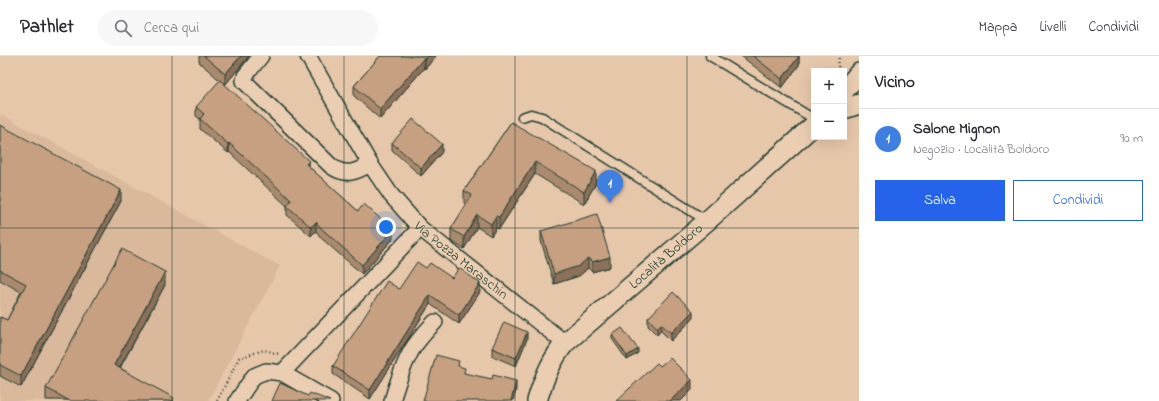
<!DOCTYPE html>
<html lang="it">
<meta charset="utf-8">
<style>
body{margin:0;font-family:"Indie Flower",sans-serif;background:#f7f7f7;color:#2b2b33}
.controls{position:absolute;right:12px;top:12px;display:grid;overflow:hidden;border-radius:0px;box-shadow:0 4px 16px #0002}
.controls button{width:36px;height:36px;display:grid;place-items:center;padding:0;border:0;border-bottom:1px solid #e1e1e2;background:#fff;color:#2b2b33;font:20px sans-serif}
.you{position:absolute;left:386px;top:171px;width:14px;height:14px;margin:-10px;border:3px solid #fff;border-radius:50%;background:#1a73e8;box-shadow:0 0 0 6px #1a73e833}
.badge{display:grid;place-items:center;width:26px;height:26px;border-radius:50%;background:#2563eb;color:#fff;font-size:13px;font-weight:700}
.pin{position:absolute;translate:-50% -33px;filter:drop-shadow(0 1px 2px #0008)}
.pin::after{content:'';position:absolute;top:21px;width:14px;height:12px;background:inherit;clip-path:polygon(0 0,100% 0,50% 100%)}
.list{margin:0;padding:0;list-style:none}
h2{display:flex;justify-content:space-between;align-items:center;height:52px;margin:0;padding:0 16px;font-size:17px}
h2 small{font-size:13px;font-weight:400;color:#7c7c81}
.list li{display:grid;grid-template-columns:26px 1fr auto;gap:12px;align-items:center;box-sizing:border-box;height:60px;padding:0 16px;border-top:1px solid #e1e1e2}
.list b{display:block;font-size:15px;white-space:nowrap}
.list p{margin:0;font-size:13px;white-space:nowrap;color:#7c7c81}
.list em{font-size:13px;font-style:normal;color:#7c7c81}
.actions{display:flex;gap:8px;padding:12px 16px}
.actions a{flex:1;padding:9px 0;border:1px solid #2563eb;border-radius:0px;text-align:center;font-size:14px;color:#2563eb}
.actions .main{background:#2563eb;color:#fff}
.icon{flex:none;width:22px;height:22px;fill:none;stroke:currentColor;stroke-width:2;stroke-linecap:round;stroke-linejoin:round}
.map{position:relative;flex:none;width:859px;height:345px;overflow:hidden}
header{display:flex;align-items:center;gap:24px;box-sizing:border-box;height:56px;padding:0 20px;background:#fff;border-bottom:1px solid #e1e1e2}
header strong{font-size:19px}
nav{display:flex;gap:22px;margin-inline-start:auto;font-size:14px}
.search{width:280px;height:36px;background:#f7f7f7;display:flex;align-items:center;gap:10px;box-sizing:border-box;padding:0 14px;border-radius:22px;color:#7c7c81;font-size:15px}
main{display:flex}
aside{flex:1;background:#fff}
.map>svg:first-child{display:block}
.built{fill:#d9b89b}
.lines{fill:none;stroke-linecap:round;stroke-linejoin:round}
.service-casing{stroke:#1f3d34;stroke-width:11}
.minor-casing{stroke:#1f3d34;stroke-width:18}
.tertiary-casing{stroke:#1f3d34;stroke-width:22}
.path{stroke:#1f3d34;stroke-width:2.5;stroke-dasharray:1 3;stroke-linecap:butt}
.service{stroke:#ebceb2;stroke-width:8}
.minor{stroke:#ebceb2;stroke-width:15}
.tertiary{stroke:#ebceb2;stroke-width:19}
.wall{fill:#aa8a6e;stroke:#1f3d34}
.shaded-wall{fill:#8b705a;stroke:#1f3d34}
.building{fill:#c6a080;stroke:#1f3d34}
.grid{fill:none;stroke:#1f3d34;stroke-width:1;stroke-opacity:0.55}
.labels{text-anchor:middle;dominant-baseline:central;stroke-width:3;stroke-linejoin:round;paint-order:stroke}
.street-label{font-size:14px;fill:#1f3d34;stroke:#ebceb2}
</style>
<header>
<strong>Pathlet</strong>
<div class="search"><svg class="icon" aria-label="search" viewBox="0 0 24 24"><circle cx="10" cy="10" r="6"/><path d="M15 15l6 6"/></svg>Cerca qui</div>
<nav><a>Mappa</a><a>Livelli</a><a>Condividi</a></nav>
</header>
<main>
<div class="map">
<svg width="859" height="345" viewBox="0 0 859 345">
<rect width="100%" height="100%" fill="#e7c7aa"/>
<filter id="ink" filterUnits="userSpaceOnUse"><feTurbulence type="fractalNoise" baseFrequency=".025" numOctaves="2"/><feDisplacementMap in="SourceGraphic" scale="8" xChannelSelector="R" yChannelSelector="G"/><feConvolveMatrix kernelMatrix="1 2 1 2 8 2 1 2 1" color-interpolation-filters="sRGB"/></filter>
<g filter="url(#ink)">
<polygon class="built" points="0,58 280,210 208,345 0,345"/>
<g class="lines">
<g class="service-casing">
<g id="service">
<polyline points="710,0 814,63"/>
<polyline points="522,61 531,58 542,61 707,165"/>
</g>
</g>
<g class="minor-casing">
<g id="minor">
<path d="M261 0 245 20 244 25 331 110C346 121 356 116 370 108"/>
<path id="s1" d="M308 0 370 108 391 139 420 172 565 287"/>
<polyline points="282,317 420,172"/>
<polyline points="237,345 254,320 266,315 282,317 331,345"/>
<path d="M392 345C397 328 403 308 413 292 419 283 427 274 435 266"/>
</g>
</g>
<g class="tertiary-casing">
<g id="tertiary">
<polyline points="844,35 859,17"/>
<polyline points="844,53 859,48"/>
<path id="s2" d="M537 345C543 324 551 304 565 287L707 165 814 69"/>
</g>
</g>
<g class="path">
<polyline points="838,15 839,0"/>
<polyline points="217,345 239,302 264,294 279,298"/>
</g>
<use href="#service" class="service"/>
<use href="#minor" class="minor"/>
<use href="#tertiary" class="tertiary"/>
</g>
<g class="wall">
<polygon points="199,0 249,0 225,29 199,6"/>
<polygon points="380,0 436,0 425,13 424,12 380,63 354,40 354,30"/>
<polygon points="741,0 799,0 799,9 782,32"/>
<polygon points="196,51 309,111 358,155 393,183 362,218 321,182 316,175 311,180 287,159 287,150 229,96 228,97 200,73 200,63 196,60"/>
<polygon points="511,66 596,127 584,148 535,118 499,173 496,172 491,180 477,171 464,193 451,185 451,173 467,148 464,147 464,135"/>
<polygon points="0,69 121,145 21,331 0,320 0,261 7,264 21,236 0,224"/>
<polygon points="392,87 442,96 421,120 392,94"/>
<polygon points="541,175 610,211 592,216 588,212 579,220 554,228 541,185"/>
<polygon points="426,212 452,222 480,236 459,268 430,248 370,343 333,318 333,310"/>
<polygon points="165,229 120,312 174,345 46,344 46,332"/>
<polygon points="648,262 693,262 671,285 661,275 657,279 648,270"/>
<polygon points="612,279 638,297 627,304 612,283"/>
<polygon points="527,283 516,310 492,300 492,292"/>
</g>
<g class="shaded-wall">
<polygon points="241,0 249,0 225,29 225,18"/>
<polygon points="427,0 436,0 425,13 425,3"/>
<polygon points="799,0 799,9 782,32 782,23"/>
<polygon points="424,2 424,12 380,63 380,53"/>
<polygon points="229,87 229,96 228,97 228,88"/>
<polygon points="442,88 442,96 421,120 421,112"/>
<polygon points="309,105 309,114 306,108"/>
<polygon points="535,106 535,118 499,173 499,161"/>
<polygon points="596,115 596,127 584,148 584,136"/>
<polygon points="121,134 121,145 21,331 21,320"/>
<polygon points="477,159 477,171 464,193 464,181"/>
<polygon points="496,160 496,172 491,180 491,168"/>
<polygon points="316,166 316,175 311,180 311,171"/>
<polygon points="393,174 393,183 362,218 362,209"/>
<polygon points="610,201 610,211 592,216 592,206"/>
<polygon points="588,202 588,212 579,220 554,228 554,218"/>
<polygon points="165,216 165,229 114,322 114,309"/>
<polygon points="480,227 480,236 459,268 459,259"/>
<polygon points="430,239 430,248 370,343 370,334"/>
<polygon points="693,255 693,262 671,285 671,277"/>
<polygon points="661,268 661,275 657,279 657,272"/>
<polygon points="527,276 527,283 516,310 516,302"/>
<polygon points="638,293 638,297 627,304 627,300"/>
<polygon points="692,324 692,334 681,345 670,345"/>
<polygon points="516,325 516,335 513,345 511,345"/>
</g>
<g class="building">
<polygon points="204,0 241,0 225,18"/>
<polygon points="380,0 427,0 425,3 424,2 380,53 354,30"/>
<polygon points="753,0 799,0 782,23"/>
<polygon points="220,24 309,105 306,108 358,155 364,148 393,174 362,209 321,172 316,166 311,171 287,150 291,144 229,87 228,88 200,63 204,58 196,51"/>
<polygon points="413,63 442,88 421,112 392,87"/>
<polygon points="511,66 596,115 584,136 535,106 499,161 496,160 491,168 477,159 464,181 451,173 472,139 464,135"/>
<polygon points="0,69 121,134 21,320 0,309 0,261 7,264 26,228 0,214"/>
<polygon points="597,158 610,201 592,206 588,202 579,210 554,218 541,175"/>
<polygon points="122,193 165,216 114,309 174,342 172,345 70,345 46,332"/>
<polygon points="417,206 426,212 430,207 452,222 459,212 480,227 459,259 430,239 370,334 333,310 387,225 399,233"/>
<polygon points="673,236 693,255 671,277 661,268 657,272 648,262"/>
<polygon points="504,266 527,276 516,302 492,292"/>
<polygon points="622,272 638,293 627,300 612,279"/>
<polygon points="436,299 459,305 458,310 465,312 464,317 492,323 493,319 516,325 511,345 423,345"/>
<polygon points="670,302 692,324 670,345 616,345 657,307 660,310"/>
<polygon points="280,327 308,340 310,337 330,345 272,345"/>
</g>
</g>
<path class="grid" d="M172 0V345M344 0V345M515 0V345M687 0V345M0 172H859"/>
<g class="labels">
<g class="street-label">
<text stroke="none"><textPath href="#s2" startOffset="198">Località Boldoro</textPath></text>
<text stroke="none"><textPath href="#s1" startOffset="258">Via Pozza Maraschin</textPath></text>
</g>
</g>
</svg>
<div class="controls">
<button>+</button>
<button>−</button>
</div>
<div class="you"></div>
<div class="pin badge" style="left:610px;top:147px;background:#3f7fe0">1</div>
</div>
<aside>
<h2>Vicino<small></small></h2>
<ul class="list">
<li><span class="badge" style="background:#3f7fe0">1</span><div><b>Salone Mignon</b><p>Negozio · Località Boldoro</p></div><em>90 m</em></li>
</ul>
<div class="actions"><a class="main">Salva</a><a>Condividi</a></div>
</aside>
</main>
